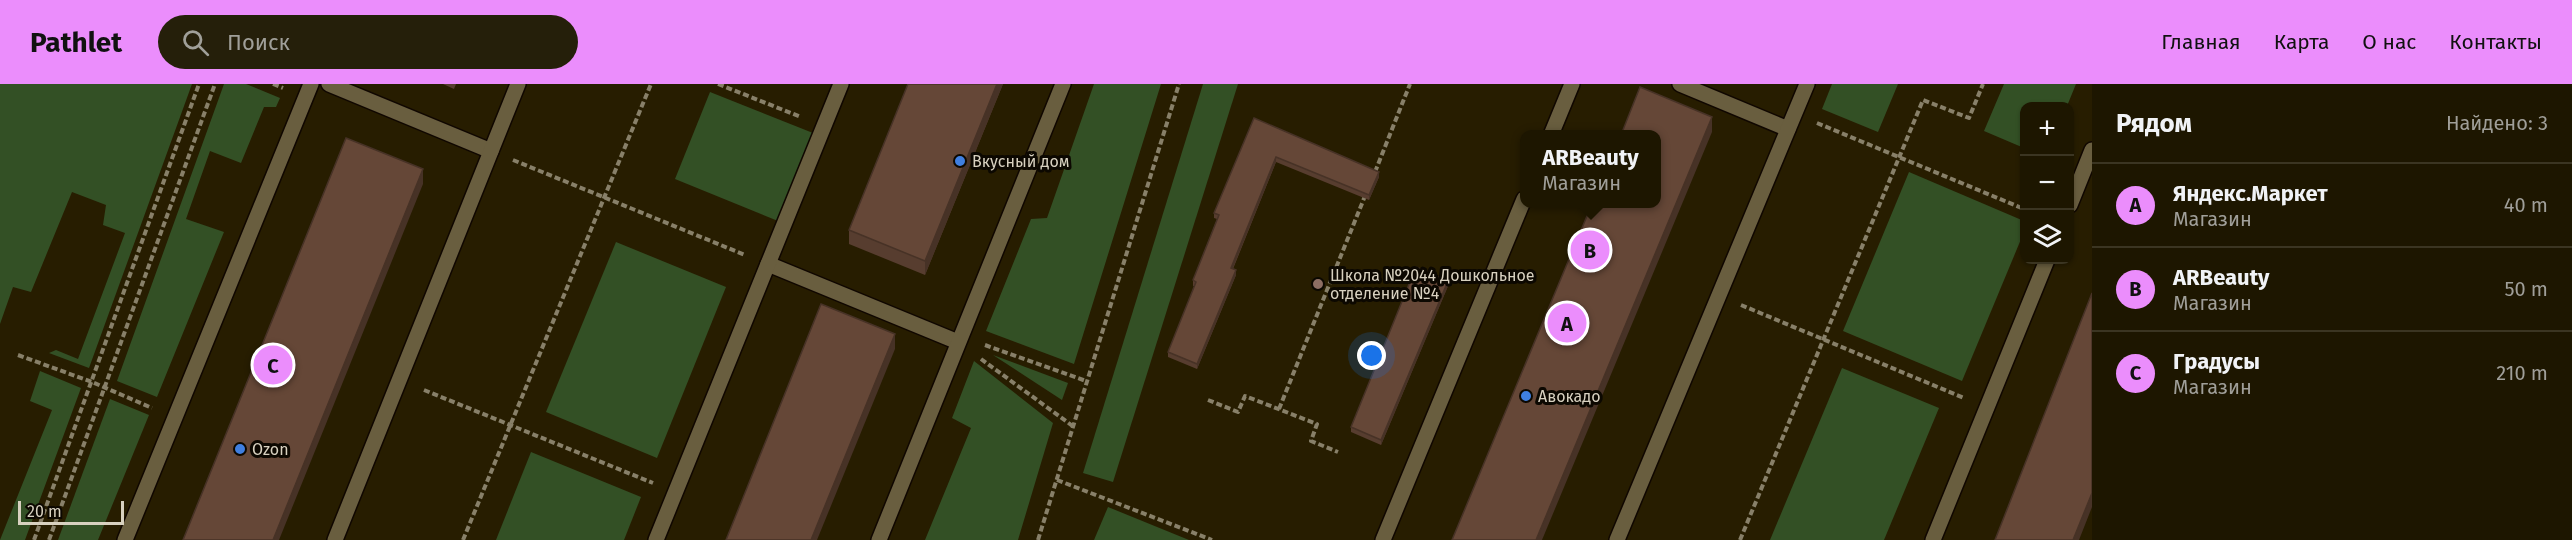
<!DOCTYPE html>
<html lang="ru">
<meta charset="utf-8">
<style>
body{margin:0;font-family:"Fira Sans",sans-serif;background:#251f0a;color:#f1f3f6}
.controls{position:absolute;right:18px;top:18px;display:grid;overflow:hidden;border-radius:12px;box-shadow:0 2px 4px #0004}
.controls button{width:54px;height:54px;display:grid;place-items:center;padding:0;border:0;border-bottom:2px solid #3b3522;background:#1d1600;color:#f1f3f6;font:30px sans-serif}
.scale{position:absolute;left:18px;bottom:15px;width:106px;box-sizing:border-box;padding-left:6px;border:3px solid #d8d1c0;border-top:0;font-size:16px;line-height:21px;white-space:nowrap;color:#d8d1c0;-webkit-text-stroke:4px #0c0801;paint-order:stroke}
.you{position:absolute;left:1372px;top:272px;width:21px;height:21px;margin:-15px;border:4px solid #fff;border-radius:50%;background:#1a73e8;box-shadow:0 0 0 9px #1a73e833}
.badge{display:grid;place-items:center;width:39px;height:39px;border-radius:50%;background:#eb8dfc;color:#111;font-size:20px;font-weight:700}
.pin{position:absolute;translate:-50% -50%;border:3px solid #fff;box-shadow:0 2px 6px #0006}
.popup{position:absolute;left:1520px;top:46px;width:141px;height:78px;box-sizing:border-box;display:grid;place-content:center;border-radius:12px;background:#1d1600;filter:drop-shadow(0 2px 4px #0005);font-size:20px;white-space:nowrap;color:#a09f99}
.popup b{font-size:22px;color:#f1f3f6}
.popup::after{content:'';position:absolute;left:50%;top:100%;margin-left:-12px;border:12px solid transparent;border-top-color:#1d1600}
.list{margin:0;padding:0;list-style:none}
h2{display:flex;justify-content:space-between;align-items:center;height:78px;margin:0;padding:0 24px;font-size:26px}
h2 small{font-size:20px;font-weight:400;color:#a09f99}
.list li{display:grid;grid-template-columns:39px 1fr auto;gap:18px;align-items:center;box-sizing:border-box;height:84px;padding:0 24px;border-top:2px solid #3b3522}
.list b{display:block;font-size:22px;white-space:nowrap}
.list p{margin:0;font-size:20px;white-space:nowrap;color:#a09f99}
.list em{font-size:20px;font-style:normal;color:#a09f99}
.icon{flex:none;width:33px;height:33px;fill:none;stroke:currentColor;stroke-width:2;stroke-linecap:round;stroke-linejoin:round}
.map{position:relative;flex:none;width:2092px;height:456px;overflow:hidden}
header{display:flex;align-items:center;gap:36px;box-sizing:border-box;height:84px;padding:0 30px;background:#eb8dfc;color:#111}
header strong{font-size:28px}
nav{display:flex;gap:33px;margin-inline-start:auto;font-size:21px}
.search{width:420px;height:54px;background:#251f0a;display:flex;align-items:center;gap:15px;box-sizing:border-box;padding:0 21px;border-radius:33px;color:#a09f99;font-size:22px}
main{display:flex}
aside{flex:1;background:#1d1600}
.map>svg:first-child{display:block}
.green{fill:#335025}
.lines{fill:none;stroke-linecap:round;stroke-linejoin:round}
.service-casing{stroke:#100700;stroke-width:18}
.path{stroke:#888069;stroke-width:4;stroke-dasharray:6 3;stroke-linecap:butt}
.service{stroke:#695e3f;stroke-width:15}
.wall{fill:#573d2f}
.shaded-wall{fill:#473226}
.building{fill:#654737;stroke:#473226;stroke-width:1.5}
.shop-dot{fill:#3f7fe0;stroke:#0c0801;stroke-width:2}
.education-dot{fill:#8d6e63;stroke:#0c0801;stroke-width:2}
.labels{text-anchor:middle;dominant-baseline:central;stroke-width:6;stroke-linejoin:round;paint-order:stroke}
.poi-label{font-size:16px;fill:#d8d1c0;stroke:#0c0801;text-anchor:start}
</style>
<header>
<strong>Pathlet</strong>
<div class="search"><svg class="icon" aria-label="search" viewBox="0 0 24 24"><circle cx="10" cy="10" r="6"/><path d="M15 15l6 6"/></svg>Поиск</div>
<nav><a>Главная</a><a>Карта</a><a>О нас</a><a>Контакты</a></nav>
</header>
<main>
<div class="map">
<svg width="2092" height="456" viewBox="0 0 2092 456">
<rect width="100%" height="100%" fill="#271d00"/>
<g class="green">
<polygon points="0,0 192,0 89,284 49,269 56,266 78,275 125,149 103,141 106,121 72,108 31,208 13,203 0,240"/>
<polygon points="224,0 246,0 280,14 276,23 264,23 241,79 210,67 186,135 224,148 157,313 117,297"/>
<polygon points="1094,0 1161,0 1074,280 986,247 1031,135 1047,134"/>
<polygon points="1203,0 1238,0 1113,398 1083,389"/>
<polygon points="1832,0 1898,0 1878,48 1822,25"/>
<polygon points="2004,0 2076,0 2067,22 2024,22 2024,64 1984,47"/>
<polygon points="710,8 813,49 778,137 675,95"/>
<polygon points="1909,88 2024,137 2024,148 1962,297 1843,247"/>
<polygon points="616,158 726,203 657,374 546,328"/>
<polygon points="993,271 1068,299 1062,316"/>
<polygon points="974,277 1053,339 1018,456 925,456 971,344 952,334"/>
<polygon points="1842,284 1939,324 1884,456 1770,456"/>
<polygon points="40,287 81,304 25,456 0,456 52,326 30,317"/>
<polygon points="110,315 149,331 98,456 58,456"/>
<polygon points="531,368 641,413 624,456 496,456"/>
<polygon points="1108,423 1189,456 1094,456"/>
</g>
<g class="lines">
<g class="service-casing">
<g id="service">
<polyline points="329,0 491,67"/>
<polyline points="1680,0 1788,45"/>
<polyline points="1551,51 1572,0"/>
<polyline points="2070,121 2092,66"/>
<polyline points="768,180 958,258"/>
<polyline points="125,456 311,0"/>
<polyline points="335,456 518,0"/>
<polyline points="656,456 841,0"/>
<polyline points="879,456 1063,0"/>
<polyline points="1383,456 1524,115"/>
<polyline points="1617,456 1807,0"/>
<polyline points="1933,456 2047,176"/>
</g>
</g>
<g class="path">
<polyline points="273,0 283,4"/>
<polyline points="718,0 801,33"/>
<polyline points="1817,39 2024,125"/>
<polyline points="513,76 745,171"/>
<polyline points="1375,88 1410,0"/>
<polyline points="1741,221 1964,314"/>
<polyline points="985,261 1086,297"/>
<polyline points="18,271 92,298 152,324"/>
<polyline points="981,275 1074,343"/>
<polyline points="424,306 653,399"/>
<polyline points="1208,316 1238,328 1245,312 1317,340 1311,357 1338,368"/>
<polyline points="1279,325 1365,112"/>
<polyline points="1057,396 1212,456"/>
<polyline points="34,456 199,0"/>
<polyline points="49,456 215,0"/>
<polyline points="463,456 651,0"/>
<polyline points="1038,456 1179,0"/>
<polyline points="1740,456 1923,16 1969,34 1983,0"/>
</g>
<use href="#service" class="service"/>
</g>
<g class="wall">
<polygon points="443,0 456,0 454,5"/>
<polygon points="908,0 1003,0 925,191 849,160 849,146"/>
<polygon points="1254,34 1379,93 1369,116 1276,78 1233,185 1236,191 1197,285 1168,273 1168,268 1195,202 1193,202 1193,196 1217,135 1214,134 1214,129"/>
<polygon points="1448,202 1381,361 1351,348 1351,343"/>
</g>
<g class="shaded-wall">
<polygon points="997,0 1003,0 925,191 925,177"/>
<polygon points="1712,33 1712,48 1542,456 1536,456"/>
<polygon points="1276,73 1276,78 1231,189 1231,184"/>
<polygon points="423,85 423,100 279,456 273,456"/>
<polygon points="1379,88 1379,93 1369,116 1369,111"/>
<polygon points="1236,186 1236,191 1197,285 1197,280"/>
<polygon points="1448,197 1448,202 1381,361 1381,356"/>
<polygon points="895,250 895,265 817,456 811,456"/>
<polygon points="2092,409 2092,423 2079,456 2073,456"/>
</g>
<g class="building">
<polygon points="908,0 997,0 925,177 849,146"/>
<polygon points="1640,3 1712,33 1536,456 1452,456 1592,120 1656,120 1656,51 1621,51"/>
<polygon points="1254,34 1379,88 1369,111 1276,73 1231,184 1236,186 1197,280 1168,268 1196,198 1193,196 1219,131 1214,129"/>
<polygon points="346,54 423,85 273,456 183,456"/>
<polygon points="1416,183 1448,197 1381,356 1351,343"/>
<polygon points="2092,209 2092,409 2073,456 1995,456"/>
<polygon points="821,220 895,250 811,456 726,456"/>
</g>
<g class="shop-dot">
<circle cx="960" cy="77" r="6"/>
<circle cx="1526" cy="312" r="6"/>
<circle cx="240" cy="365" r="6"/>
</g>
<circle class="education-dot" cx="1318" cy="200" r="6"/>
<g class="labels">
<g class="poi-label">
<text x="972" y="77">Вкусный дом</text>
<text x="1330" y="191">Школа №2044 Дошкольное<tspan x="1330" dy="18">отделение №4</tspan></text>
<text x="1538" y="312">Авокадо</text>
<text x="252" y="365">Ozon</text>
</g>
</g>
</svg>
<div class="controls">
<button>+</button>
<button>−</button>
<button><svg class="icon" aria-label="layers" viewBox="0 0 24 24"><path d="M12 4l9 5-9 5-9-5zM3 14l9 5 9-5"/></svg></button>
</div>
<div class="scale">20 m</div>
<div class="you"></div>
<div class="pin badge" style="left:1567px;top:239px">A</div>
<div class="pin badge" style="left:1590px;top:166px">B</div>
<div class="popup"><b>ARBeauty</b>Магазин</div>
<div class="pin badge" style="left:273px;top:281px">C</div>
</div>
<aside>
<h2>Рядом<small>Найдено: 3</small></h2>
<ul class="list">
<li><span class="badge">A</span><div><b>Яндекс.Маркет</b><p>Магазин</p></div><em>40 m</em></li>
<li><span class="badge">B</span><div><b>ARBeauty</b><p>Магазин</p></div><em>50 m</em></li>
<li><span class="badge">C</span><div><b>Градусы</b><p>Магазин</p></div><em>210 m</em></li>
</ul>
</aside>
</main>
